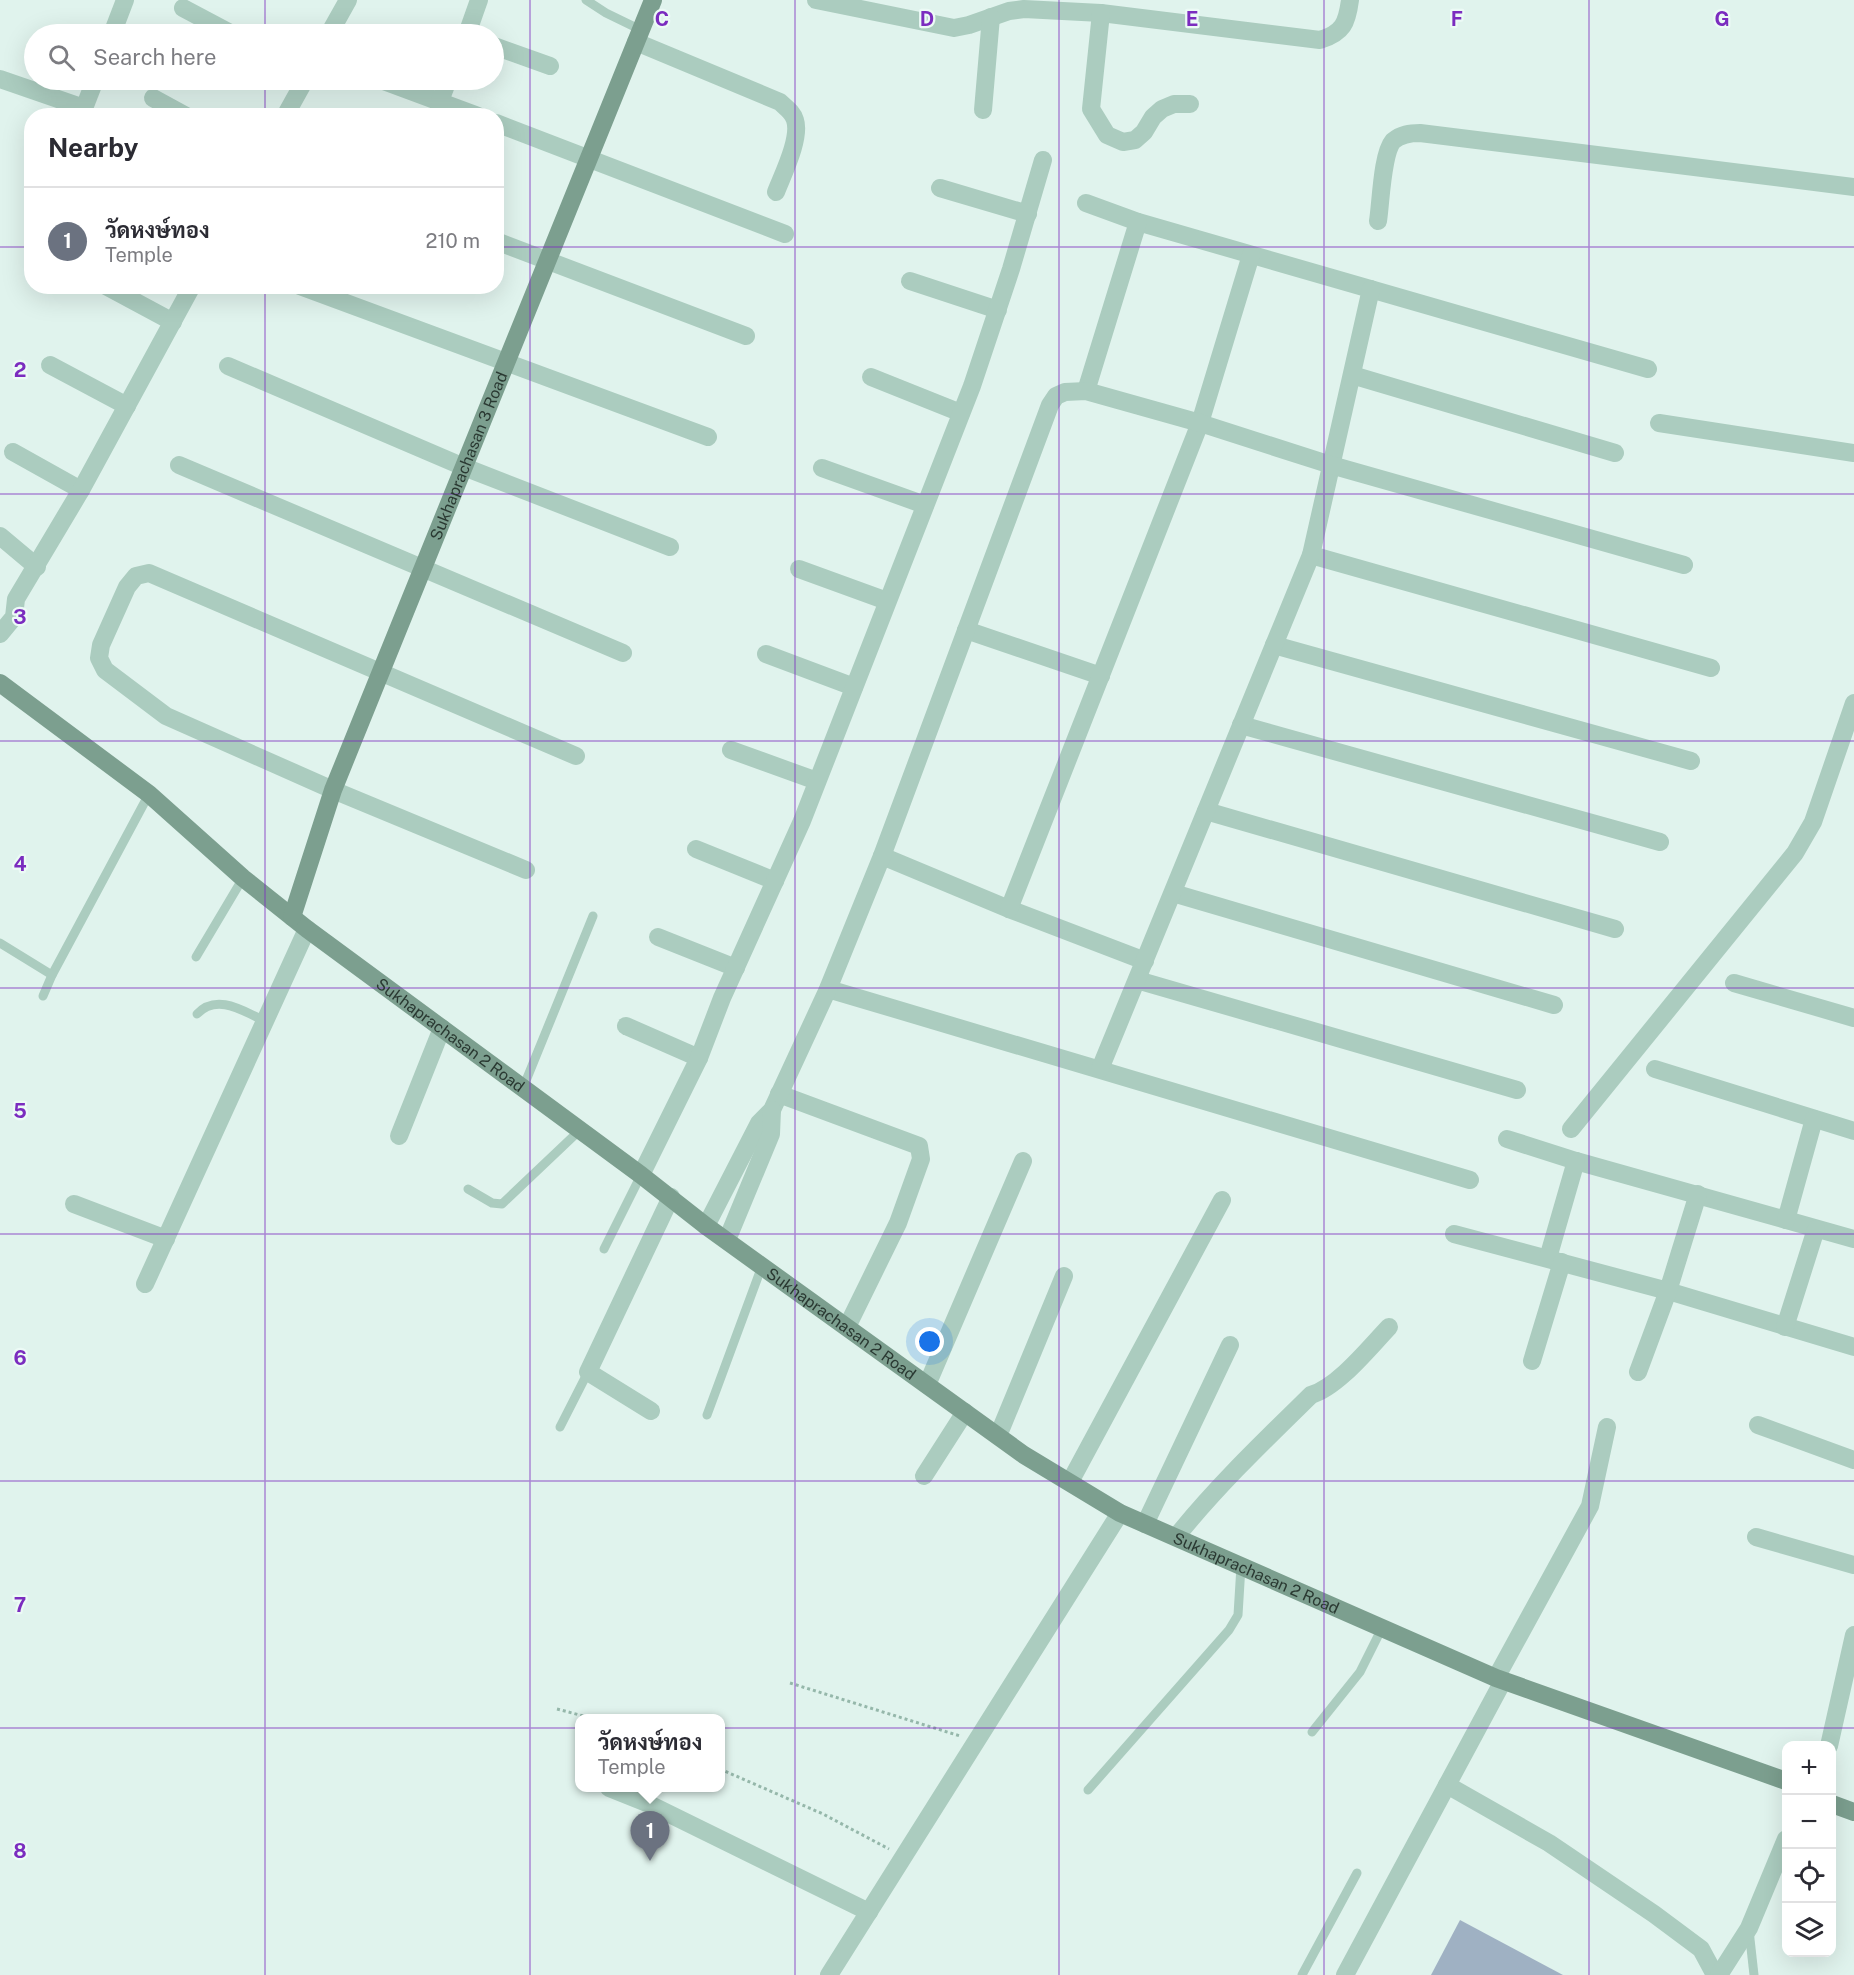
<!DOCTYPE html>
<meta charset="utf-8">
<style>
body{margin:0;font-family:"Public Sans",Sarabun,sans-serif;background:#f7f7f7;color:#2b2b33}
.controls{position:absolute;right:18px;bottom:18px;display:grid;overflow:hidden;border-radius:12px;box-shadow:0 6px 24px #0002}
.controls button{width:54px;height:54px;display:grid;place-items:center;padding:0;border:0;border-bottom:2px solid #e1e1e2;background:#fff;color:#2b2b33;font:30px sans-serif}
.you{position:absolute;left:930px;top:1342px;width:21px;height:21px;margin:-15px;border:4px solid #fff;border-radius:50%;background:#1a73e8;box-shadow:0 0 0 9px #1a73e833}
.badge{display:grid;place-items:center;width:39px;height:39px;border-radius:50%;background:#0b8043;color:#fff;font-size:20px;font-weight:700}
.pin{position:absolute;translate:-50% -50px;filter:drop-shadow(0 2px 3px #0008)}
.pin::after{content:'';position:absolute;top:32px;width:21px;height:18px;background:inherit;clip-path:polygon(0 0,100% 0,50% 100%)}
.popup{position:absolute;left:575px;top:1714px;width:150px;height:78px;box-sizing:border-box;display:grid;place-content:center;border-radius:12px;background:#fff;filter:drop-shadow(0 2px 4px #0005);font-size:20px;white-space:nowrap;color:#7c7c81}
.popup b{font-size:22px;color:#2b2b33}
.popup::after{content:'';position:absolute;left:50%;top:100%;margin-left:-12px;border:12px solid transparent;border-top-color:#fff}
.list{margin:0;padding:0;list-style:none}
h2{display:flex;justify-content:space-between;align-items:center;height:78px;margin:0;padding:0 24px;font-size:26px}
h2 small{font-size:20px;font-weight:400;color:#7c7c81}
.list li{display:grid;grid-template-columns:39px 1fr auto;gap:18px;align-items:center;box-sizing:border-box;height:108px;padding:0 24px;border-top:2px solid #e1e1e2}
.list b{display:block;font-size:22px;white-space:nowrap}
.list p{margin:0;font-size:20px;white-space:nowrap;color:#7c7c81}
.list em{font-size:20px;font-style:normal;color:#7c7c81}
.icon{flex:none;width:33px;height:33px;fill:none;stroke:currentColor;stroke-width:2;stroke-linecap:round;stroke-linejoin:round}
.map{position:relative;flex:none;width:1854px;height:1975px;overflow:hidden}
.search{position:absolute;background:#fff;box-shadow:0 6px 24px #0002;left:24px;top:24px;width:480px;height:66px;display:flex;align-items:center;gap:15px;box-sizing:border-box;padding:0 21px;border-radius:33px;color:#7c7c81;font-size:22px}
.panel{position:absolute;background:#fff;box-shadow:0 6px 24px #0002;left:24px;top:108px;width:480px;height:186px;border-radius:24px}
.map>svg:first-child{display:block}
.green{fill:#9fb1c3}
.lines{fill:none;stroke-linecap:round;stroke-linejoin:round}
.path{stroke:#95b7aa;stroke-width:3;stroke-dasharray:3 3;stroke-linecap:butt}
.lane{stroke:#abccbf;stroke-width:9}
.street{stroke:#abccbf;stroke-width:18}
.secondary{stroke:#7c9f8f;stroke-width:18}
.grid{fill:none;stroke:#7b2cbf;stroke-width:1.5;stroke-opacity:0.55}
.labels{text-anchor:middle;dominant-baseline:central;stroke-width:4.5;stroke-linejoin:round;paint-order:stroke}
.street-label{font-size:16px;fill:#2a3932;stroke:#ecfaf6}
.grid-label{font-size:20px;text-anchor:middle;font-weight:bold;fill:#7b2cbf;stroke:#ecfaf6;stroke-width:4.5;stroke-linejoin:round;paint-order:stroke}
</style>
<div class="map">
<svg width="1854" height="1975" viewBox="0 0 1854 1975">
<rect width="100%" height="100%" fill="#e0f3ed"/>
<polygon class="green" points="1460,1920 1563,1975 1431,1975"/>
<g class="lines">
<g class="path">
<polyline points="790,1683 960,1736"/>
<polyline points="557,1709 591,1718"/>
<polyline points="720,1769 823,1814 889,1849"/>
</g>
<g class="lane">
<polyline points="586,0 606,13 641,30"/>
<polyline points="0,943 52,975 149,794"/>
<polyline points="196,957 243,878"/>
<polyline points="43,996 52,975"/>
<path d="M197 1014C217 993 243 1011 265 1021"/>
<polyline points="523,1088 593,916"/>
<polyline points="468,1189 492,1203 502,1204 580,1130"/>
<polyline points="604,1249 641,1175"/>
<polyline points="707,1415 762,1266"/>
<polyline points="560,1427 588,1372"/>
<polyline points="1312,1732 1360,1672 1382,1628"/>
<polyline points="1088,1790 1229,1630 1238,1615 1241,1566"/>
<polyline points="1749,1930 1754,1975"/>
<polyline points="1302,1975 1357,1873"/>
</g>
<g class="street">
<path d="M816 0 954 28 969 25 1009 11 1024 9 1101 13 1320 40C1343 33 1347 23 1350 0"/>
<polyline points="183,8 232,34"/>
<polyline points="1101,13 1091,109 1107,135 1123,142 1135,140 1144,132 1153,117 1162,109 1174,104 1190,104"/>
<polyline points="112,34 125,0"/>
<polyline points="329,34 348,0"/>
<polyline points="467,34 479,0"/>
<path d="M636 42 780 102C785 107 793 112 795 120 801 138 783 174 776 192"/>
<polyline points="494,46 550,66"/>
<polyline points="0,79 84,108"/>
<polyline points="381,80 478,116"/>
<polyline points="153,98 186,116"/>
<polyline points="440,101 448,80"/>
<polyline points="983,110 991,17"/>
<polyline points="81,116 95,80"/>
<polyline points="285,116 305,80"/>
<polyline points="496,123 785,234"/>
<polyline points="940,188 1028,214"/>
<polyline points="1086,203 1138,222 1648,369"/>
<path d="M1378 221C1381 202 1382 154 1393 141 1401 134 1410 133 1420 133L1854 187"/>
<polyline points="496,241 746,336"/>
<polyline points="910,281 998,310"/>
<polyline points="106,286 173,322"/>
<polyline points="300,286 708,437"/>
<polyline points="50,365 127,406"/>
<polyline points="228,366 464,467 670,547"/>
<polyline points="1352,375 1615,453"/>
<polyline points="871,377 961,413"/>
<polyline points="1086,391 1138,222"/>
<polyline points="1659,423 1854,453"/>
<polyline points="13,452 81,490"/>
<polyline points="179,465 623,653"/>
<polyline points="822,468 925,505"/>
<polyline points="0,536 37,567"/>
<polyline points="1311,555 1711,668"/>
<polyline points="799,569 887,601"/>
<polyline points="966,630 1101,676"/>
<polyline points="0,634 14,617 16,599 81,490 192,286"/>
<polyline points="1274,645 1691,761"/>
<polyline points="766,654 854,687"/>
<polyline points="1241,725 1660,842"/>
<polyline points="731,750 817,781"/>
<polyline points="1206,811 1615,929"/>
<polyline points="696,849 775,881"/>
<polyline points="882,856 1009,909 1145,961"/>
<polyline points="526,870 333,790 166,716 105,670 99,658 101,645 127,587 136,576 149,573 576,756"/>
<polyline points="1173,893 1554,1005"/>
<polyline points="1009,909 1200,423 1251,255"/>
<polyline points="658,937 736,968"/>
<polyline points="1137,980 1517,1090"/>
<polyline points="1734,983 1854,1018"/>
<polyline points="828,989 1470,1180"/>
<polyline points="626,1026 699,1058"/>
<polyline points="1100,1069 1311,555 1371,289"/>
<polyline points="1655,1069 1854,1131"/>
<polyline points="779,1094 919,1146 921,1159 898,1223 847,1327"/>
<polyline points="1571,1129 1795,853 1813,822 1854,703"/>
<polyline points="399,1136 442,1028"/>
<polyline points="1507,1139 1576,1161 1854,1239"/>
<polyline points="641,1175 699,1058 722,998 802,821 972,386 1011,269 1043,160"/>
<polyline points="74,1204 166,1239"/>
<polyline points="1786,1220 1814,1119"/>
<polyline points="706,1226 759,1123 772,1110 828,989 882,856 1050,405 1056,396 1065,392 1086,391 1200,423 1331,465 1684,565"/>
<polyline points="1454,1234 1668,1291 1854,1347"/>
<polyline points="727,1240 771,1134 772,1110"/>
<polyline points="1548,1258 1576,1161"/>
<polyline points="145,1284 307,929"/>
<polyline points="1785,1327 1816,1229"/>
<polyline points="1532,1361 1562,1262"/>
<polyline points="1638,1372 1668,1291 1698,1194"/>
<polyline points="927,1385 1023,1161"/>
<polyline points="651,1411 588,1372 671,1197"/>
<polyline points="1758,1425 1854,1460"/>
<polyline points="998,1436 1064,1276"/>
<polyline points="924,1476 965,1412"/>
<polyline points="1070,1482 1222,1200"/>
<polyline points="1145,1524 1230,1345"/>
<path d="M1176 1537C1217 1486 1264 1441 1311 1395 1338 1387 1369 1348 1389 1327"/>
<polyline points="1756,1537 1854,1565"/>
<polyline points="1496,1678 1590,1506 1607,1427"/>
<polyline points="1829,1746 1854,1635"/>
<polyline points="1447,1785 1549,1843 1654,1914 1701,1949 1715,1975"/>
<polyline points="609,1788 649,1804 869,1912"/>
<polyline points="829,1975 1120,1513"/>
<polyline points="1345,1975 1503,1681"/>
<polyline points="1719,1975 1749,1928 1786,1839"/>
</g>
<g class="secondary">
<path id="s1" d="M0 683 149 794 243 878 307 929 641 1175 706 1226 1024 1455 1120 1513 1496 1678 1786 1781"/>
<path id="s2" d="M292 917 333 790 653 0"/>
<polyline points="1832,1804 1854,1812"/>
</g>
</g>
<path class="grid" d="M265 0V34M530 0V1975M795 0V1975M1059 0V1975M1324 0V1975M1589 0V1975M265 80V116M0 247H32M496 247H1854M265 286V1975M0 494H1854M0 741H1854M0 988H1854M0 1234H1854M0 1481H1854M0 1728H1854"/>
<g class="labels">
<g class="street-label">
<text stroke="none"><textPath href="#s2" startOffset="494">Sukhaprachasan 3 Road</textPath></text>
<text stroke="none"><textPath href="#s1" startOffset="572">Sukhaprachasan 2 Road</textPath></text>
<text stroke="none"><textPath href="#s1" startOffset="1058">Sukhaprachasan 2 Road</textPath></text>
<text stroke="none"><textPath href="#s1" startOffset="1544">Sukhaprachasan 2 Road</textPath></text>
</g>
</g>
<g class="grid-label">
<text x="662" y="26">C</text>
<text x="927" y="26">D</text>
<text x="1192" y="26">E</text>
<text x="1457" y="26">F</text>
<text x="1722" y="26">G</text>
<text x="20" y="377">2</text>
<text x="20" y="624">3</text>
<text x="20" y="871">4</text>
<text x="20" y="1118">5</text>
<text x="20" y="1365">6</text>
<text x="20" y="1612">7</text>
<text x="20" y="1858">8</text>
</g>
</svg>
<div class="controls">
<button>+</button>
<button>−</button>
<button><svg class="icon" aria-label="locate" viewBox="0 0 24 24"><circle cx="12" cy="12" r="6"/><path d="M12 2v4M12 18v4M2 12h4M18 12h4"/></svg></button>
<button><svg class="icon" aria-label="layers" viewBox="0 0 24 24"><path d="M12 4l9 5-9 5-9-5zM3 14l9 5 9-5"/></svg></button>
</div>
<div class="you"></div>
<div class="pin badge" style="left:650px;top:1861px;background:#6b7280">1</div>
<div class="popup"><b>วัดหงษ์ทอง</b>Temple</div>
<div class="search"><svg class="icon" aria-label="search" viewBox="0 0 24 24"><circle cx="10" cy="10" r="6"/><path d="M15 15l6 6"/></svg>Search here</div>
<section class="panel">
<h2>Nearby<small></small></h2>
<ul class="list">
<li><span class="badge" style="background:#6b7280">1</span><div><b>วัดหงษ์ทอง</b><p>Temple</p></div><em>210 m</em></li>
</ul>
</section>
</div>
